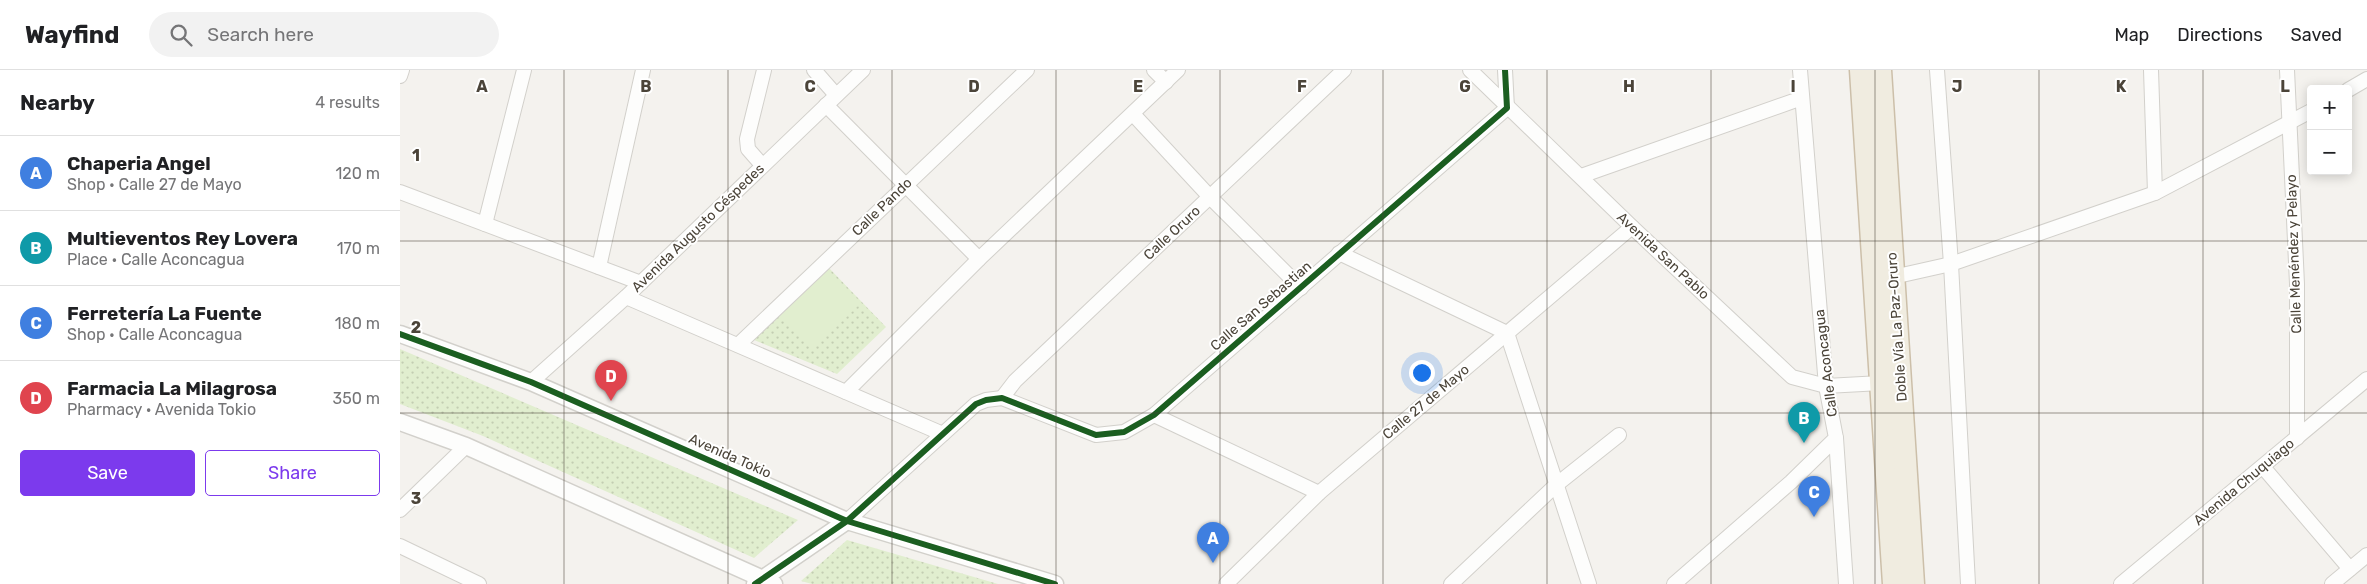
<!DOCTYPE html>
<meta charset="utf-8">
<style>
body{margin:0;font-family:Rubik,sans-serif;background:#f2f2f2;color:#202124}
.controls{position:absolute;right:15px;top:15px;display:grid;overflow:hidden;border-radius:5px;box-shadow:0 2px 12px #0003}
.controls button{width:45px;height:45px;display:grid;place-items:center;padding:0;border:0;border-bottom:1px solid #e0e0e0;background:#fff;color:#202124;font:25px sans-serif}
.you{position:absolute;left:1021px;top:302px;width:18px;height:18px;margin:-12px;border:4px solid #fff;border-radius:50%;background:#1a73e8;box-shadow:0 0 0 8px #1a73e833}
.badge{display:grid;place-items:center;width:32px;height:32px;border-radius:50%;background:#7c3aed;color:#fff;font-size:16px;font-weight:700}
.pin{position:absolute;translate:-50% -41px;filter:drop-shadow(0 1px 2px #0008)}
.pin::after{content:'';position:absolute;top:26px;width:18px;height:15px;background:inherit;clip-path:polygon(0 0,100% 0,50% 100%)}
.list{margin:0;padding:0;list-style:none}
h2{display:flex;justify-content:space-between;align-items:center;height:65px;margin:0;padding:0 20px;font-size:21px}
h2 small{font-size:16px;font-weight:400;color:#757577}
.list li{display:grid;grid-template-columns:32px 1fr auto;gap:15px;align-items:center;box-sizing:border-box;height:75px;padding:0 20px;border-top:1px solid #e0e0e0}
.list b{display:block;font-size:19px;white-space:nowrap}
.list p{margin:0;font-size:16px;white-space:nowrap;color:#757577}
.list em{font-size:16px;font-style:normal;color:#757577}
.actions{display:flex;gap:10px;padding:15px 20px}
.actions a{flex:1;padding:11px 0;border:1px solid #7c3aed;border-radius:5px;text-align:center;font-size:18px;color:#7c3aed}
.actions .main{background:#7c3aed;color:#fff}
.icon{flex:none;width:28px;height:28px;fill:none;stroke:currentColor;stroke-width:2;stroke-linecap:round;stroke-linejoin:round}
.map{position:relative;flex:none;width:1967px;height:514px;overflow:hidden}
header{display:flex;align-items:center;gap:30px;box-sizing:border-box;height:70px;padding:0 25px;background:#fff;border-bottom:1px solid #e0e0e0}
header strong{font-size:24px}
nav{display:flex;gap:28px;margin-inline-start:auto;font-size:18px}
.search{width:350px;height:45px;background:#f2f2f2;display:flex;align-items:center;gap:12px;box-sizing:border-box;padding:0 18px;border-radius:28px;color:#757577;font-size:19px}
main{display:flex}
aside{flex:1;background:#fff}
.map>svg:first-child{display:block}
.grass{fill:url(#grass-dots)}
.garden{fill:#e1eecf}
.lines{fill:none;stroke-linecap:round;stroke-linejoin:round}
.minor-casing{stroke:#d2d0cb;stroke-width:16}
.tertiary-casing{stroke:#d2d0cb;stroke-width:19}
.trunk-casing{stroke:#ccbfa9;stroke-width:25}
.minor{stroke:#fdfdfc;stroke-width:14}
.tertiary{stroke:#fdfdfc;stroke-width:16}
.trunk{stroke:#f0ece0;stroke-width:22}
.cycleway-casing{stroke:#fff;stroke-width:9}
.cycleway{stroke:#1b5e20;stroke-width:6}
.grid{fill:none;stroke:#4b4439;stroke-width:1;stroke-opacity:0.55}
.labels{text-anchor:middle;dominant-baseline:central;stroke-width:4;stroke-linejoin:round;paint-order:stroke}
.street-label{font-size:14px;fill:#4b4439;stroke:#fff}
.grid-label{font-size:16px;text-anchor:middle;font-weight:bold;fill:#4b4439;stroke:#fff;stroke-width:4;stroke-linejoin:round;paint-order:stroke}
</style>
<header>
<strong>Wayfind</strong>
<div class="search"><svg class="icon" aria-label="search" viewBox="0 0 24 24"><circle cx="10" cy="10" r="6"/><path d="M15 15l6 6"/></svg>Search here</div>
<nav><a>Map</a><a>Directions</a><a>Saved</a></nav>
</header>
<main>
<aside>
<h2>Nearby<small>4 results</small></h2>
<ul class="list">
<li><span class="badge" style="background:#3f7fe0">A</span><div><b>Chaperia Angel</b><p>Shop · Calle 27 de Mayo</p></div><em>120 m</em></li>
<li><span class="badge" style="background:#0f9aa8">B</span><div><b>Multieventos Rey Lovera</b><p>Place · Calle Aconcagua</p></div><em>170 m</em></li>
<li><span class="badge" style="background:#3f7fe0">C</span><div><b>Ferretería La Fuente</b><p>Shop · Calle Aconcagua</p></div><em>180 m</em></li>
<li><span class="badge" style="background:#e0444e">D</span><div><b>Farmacia La Milagrosa</b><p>Pharmacy · Avenida Tokio</p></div><em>350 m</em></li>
</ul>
<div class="actions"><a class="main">Save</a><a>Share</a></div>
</aside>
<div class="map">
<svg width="1967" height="514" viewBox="0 0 1967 514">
<defs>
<pattern id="grass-dots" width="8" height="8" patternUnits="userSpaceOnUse" patternTransform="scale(1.25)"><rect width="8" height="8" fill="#e1eecf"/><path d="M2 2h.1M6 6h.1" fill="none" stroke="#c3cdb2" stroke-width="1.8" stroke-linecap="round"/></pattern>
</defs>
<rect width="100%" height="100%" fill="#f4f2ee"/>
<g class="grass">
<polygon points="427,196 486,257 437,304 354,270 354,266"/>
<polygon points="0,279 398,450 354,488 83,366 0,334"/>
<polygon points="447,470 598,514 412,514 401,511"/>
</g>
<polygon class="garden" points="427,200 460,234 412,280 379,245"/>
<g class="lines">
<g class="minor-casing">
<g id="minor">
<polyline points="414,0 436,25"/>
<polyline points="754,0 766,12"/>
<polyline points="1070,0 1232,157 1392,307 1426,316 1481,313"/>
<polyline points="1537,0 1551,194 1568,514"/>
<polyline points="1751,0 1755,123"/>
<polyline points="1887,0 1897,214 1897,368"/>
<polyline points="0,6 2,0"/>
<polyline points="1948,20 1967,9"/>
<polyline points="426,35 579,189"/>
<polyline points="733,44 810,127 901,218"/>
<polyline points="362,95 348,79 347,69 364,0"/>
<polyline points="1181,106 1402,28"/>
<polyline points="0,122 241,213"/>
<polyline points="85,154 124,0"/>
<polyline points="939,183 1107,263 1189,514"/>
<polyline points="199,197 243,0"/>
<polyline points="1493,207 1551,194 1755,123 1911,41"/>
<polyline points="226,227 543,364"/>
<polyline points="338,275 627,0"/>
<polyline points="131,312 226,227 463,0"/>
<polyline points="446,322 579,189 778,0"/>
<polyline points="602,328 615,311 944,0"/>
<polyline points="754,345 919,423"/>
<polyline points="1436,368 1446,514"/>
<polyline points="1863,397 1950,499"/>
<polyline points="0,440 66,376"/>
<polyline points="447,451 576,334 586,330 602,328 696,365 724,362 754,345 1107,38 1105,0"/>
<polyline points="0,476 79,514"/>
<polyline points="826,514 919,423 1232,157"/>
<polyline points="1051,514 1156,415 1219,365"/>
<polyline points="1274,514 1391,412 1436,368 1426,316 1400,0"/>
<polyline points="1721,514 1967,309"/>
<polyline points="1932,514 1967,485"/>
</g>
</g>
<g class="tertiary-casing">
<g id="tertiary">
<polyline points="0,264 131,312 447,451 655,514"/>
<polyline points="0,352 66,376 374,514"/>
<polyline points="355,514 447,451"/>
</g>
</g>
<g class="trunk-casing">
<g id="trunk">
<polyline points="1461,0 1494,514"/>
<polyline points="1480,0 1513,514"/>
</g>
</g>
<use href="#minor" class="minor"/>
<use href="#tertiary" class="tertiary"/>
<use href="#trunk" class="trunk"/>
<g class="cycleway-casing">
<g id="cycleway">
<polyline points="0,264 131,312 447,451 655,514"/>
<polyline points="355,514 447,451 576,334 586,330 602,328 696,365 724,362 754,345 1107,38 1105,0"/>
</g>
</g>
<use href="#cycleway" class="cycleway"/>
</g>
<path class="grid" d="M164 0V514M328 0V514M492 0V514M656 0V514M820 0V514M983 0V514M1147 0V514M1311 0V514M1475 0V514M1639 0V514M1803 0V514M0 171H1967M0 343H1967"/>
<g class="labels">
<g class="street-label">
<text transform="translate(482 137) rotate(-44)">Calle Pando</text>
<text transform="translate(298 158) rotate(-44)">Avenida Augusto Céspedes</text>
<text transform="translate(772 163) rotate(-43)">Calle Oruro</text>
<text transform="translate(1894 184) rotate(-92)">Calle Menéndez y Pelayo</text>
<text transform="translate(1263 186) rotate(43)">Avenida San Pablo</text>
<text transform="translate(861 236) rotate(-41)">Calle San Sebastian</text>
<text transform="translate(1497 257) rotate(-94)">Doble Vía La Paz-Oruro</text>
<text transform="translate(1426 293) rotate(-97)">Calle Aconcagua</text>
<text transform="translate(1026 332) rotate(-40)">Calle 27 de Mayo</text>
<text transform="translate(330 386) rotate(24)">Avenida Tokio</text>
<text transform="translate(1844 412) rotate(-40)">Avenida Chuquiago</text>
</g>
</g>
<g class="grid-label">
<text x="82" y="22">A</text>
<text x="246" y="22">B</text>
<text x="410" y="22">C</text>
<text x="574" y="22">D</text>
<text x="738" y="22">E</text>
<text x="902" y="22">F</text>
<text x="1065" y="22">G</text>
<text x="1229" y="22">H</text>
<text x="1393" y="22">I</text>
<text x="1557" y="22">J</text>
<text x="1721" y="22">K</text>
<text x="1885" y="22">L</text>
<text x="16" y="91">1</text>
<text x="16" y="263">2</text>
<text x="16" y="434">3</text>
</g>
</svg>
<div class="controls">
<button>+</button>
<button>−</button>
</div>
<div class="you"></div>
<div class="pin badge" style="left:813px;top:493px;background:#3f7fe0">A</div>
<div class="pin badge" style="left:1404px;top:373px;background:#0f9aa8">B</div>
<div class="pin badge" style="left:1414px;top:447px;background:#3f7fe0">C</div>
<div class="pin badge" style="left:211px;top:331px;background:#e0444e">D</div>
</div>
</main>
